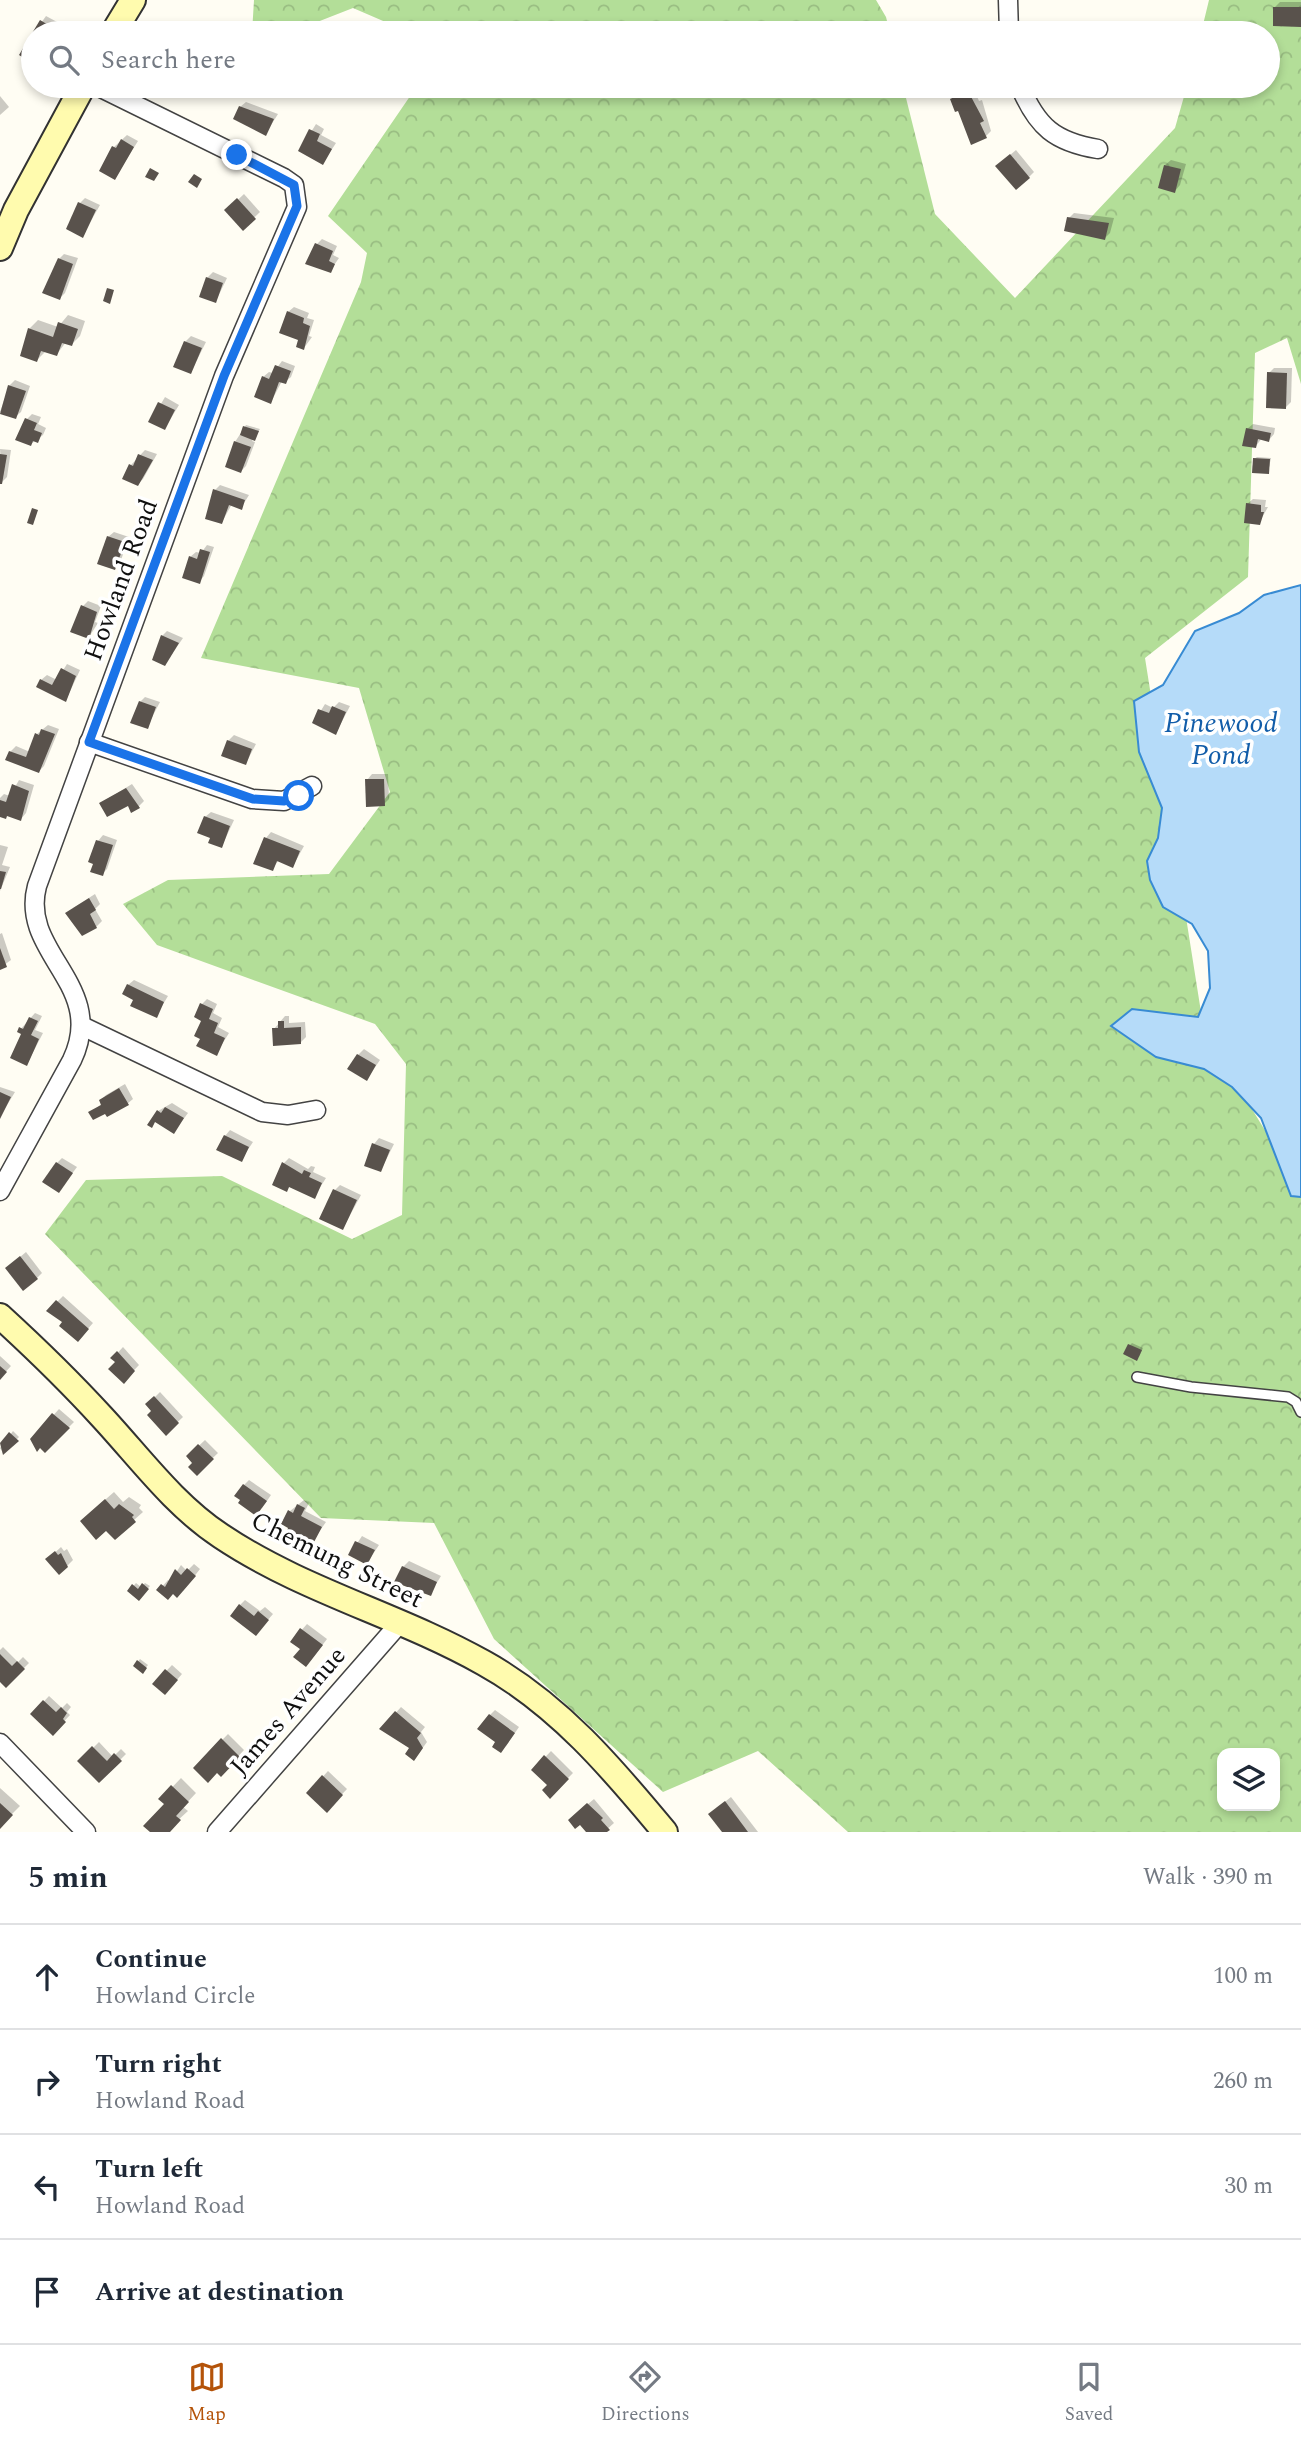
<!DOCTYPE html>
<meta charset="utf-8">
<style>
body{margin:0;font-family:Spectral,serif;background:#f2f2f3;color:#1f2937}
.controls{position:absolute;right:21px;bottom:21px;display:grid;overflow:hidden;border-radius:14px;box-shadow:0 4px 10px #0003}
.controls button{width:63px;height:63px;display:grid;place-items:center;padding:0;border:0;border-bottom:2px solid #e0e1e3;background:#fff;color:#1f2937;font:35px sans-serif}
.stop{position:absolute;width:21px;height:21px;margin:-16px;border:5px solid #1a73e8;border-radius:50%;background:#fff}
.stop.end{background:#1a73e8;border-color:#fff;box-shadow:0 2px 7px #0008}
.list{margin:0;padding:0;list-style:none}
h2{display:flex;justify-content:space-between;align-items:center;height:91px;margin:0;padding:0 28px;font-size:30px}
h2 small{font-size:23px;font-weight:400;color:#747a83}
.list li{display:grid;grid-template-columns:46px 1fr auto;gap:21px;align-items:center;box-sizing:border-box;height:105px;padding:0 28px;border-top:2px solid #e0e1e3}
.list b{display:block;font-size:26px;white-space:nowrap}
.list p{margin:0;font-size:23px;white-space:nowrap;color:#747a83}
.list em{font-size:23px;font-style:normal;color:#747a83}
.icon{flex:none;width:38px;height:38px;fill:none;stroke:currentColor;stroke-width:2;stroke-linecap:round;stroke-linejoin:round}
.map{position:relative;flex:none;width:1301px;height:1832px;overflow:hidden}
.search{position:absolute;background:#fff;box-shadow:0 4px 10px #0003;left:21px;right:21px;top:21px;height:77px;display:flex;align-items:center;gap:18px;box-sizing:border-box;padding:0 24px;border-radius:38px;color:#747a83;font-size:26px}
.sheet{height:511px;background:#fff}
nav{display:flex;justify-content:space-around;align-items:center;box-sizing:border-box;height:98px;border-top:2px solid #e0e1e3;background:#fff;font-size:19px;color:#747a83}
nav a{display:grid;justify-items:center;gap:4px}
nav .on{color:#b45309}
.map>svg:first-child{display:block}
.forest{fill:url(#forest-crowns);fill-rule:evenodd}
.water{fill:#b5dbf9;stroke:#388bd3;stroke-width:2}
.shadow{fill:#0003}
.building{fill:#59524c}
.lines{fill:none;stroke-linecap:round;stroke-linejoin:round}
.lane-casing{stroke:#434343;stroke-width:12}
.street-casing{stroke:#434343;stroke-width:21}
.secondary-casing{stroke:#323232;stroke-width:28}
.lane{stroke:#fff;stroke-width:9}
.street{stroke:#fff;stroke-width:18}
.secondary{stroke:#fffbae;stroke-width:24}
.route{stroke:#1a73e8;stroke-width:9}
.labels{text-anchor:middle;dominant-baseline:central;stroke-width:7;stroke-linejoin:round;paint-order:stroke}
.street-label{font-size:26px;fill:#101010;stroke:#fff}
.water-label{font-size:28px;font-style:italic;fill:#125da9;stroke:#fff}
</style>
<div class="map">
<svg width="1301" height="1832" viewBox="0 0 1301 1832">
<defs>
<pattern id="forest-crowns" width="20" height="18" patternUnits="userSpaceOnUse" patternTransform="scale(1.75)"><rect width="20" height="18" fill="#b3de98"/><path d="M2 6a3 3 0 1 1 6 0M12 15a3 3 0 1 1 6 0" fill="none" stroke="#99bd82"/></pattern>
</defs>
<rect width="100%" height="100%" fill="#fffdf3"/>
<g class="forest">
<polygon points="254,0 876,0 886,17 890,33 405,33 404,30 353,8 289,33 252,33"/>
<path d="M1209 0H1301V384L1287 338 1255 353 1248 577 1145 658 1204 1031 1301 1189V1832H848L758 1751 663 1792 494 1639 434 1523 321 1518 45 1234 86 1180 222 1176 352 1239 402 1215 406 1064 375 1024 157 945 123 904 168 880 329 874 390 792 359 688 201 658 361 282 367 253 328 216 417 86H903L935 214 1015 298 1175 128 1187 86H1268V33H1201ZM1222 1753H1275V1806H1222Z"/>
</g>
<polygon class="water" points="1301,585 1301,1197 1291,1196 1261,1118 1232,1087 1204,1069 1156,1057 1111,1026 1132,1009 1198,1017 1210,988 1208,951 1192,924 1163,907 1150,880 1147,861 1158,838 1162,808 1139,752 1134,701 1163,685 1195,631 1239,613 1264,595"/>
<g class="shadow">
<polygon points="1280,2 1301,2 1301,25 1275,7"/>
<polygon points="46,16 59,23 52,33 34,33"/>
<polygon points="1067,23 1087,23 1087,33 1058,33"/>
<polygon points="963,24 964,33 945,33 950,25"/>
<polygon points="973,87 979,101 982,100 991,131 986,136 952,99"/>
<polygon points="0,96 9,107 0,115"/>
<polygon points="246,102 278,114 266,133 240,107"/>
<polygon points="316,124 324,129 321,135 336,143 323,163 300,150"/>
<polygon points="127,135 138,141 115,178 114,147"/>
<polygon points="1016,150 1034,172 1029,177 1003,161"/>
<polygon points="1171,160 1186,164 1180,185 1175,191 1165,165"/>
<polygon points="244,194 260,212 243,228 227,210"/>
<polygon points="85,198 100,205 83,235 80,203"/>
<polygon points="1074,213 1114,218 1110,233 1105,238 1069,218"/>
<polygon points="322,239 337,246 333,255 339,258 330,271 317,244"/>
<polygon points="64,254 78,258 65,293 60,298 59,259"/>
<polygon points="213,272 227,278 216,301 207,278"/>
<polygon points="294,307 309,313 307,318 314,320 309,336 312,337 304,348 288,312"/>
<polygon points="68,315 85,321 80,336 72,344 66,342 57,354 45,352 37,360 29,329 38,320 58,327"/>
<polygon points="191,336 206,342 191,372 185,342"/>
<polygon points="282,361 295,366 291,377 285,382 282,381 271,402 263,377 269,372 273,373"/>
<polygon points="1274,368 1292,368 1291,402 1286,407 1269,373"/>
<polygon points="15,380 30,386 21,412 15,417 0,412 9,386"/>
<polygon points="165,397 179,405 165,428 151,421"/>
<polygon points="32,414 41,417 38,424 46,428 43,435 31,444 27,419"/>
<polygon points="1253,424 1275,428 1274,434 1269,440 1262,438 1256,446 1247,429"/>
<polygon points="246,425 260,429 252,441 255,442 246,466 241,471 235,442"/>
<polygon points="0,449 11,450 7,477 2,482"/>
<polygon points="145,450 157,454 143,479 138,484 125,478 131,465"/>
<polygon points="1257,457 1271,458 1268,472 1254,459"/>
<polygon points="220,485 249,495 241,508 232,504 222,522 215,490"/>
<polygon points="1253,499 1266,500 1265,507 1268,507 1259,523 1247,504"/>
<polygon points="114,532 129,537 120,563 114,568 108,537"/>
<polygon points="207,545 214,547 204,576 199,582 190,557 196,552 201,553"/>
<polygon points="88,601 101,606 95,622 98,623 89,637 83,606"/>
<polygon points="167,631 183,638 165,664 162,636"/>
<polygon points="67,664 80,670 66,700 41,680 47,675 57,680"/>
<polygon points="145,697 160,702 147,727 140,702"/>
<polygon points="339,702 350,706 336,733 314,722 325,704 333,708"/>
<polygon points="48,725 59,729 44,766 39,771 10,752 16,746 30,752 37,734"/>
<polygon points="234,735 256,744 246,763 228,741"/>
<polygon points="372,774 388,774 389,799 384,804 367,780"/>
<polygon points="19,780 34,785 26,813 21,819 0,814 0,798 4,794 10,796"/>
<polygon points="132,784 144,801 139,806 132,810 128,803 101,803"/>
<polygon points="211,812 234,820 222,846 212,837 205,817"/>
<polygon points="271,832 304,846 293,866 279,860 272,869 266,838"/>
<polygon points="103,835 117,840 107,869 102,874 98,841"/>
<polygon points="0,845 8,847 2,865 10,867 0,891"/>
<polygon points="95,894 100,904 95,909 102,921 96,927 73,908"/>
<polygon points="2,933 11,960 0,968 0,934"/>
<polygon points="134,980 168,996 156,1016 135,999 128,985"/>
<polygon points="207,999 217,1004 213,1013 222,1018 218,1027 229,1033 216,1054 202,1038 202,1004"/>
<polygon points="35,1013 42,1016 35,1030 43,1033 27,1064 23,1033 19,1031"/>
<polygon points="285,1016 289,1016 289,1023 305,1022 306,1037 300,1043 274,1029"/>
<polygon points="364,1049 380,1060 367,1079 358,1055"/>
<polygon points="125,1084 133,1099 127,1104 106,1111 91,1112 103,1103 101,1100 106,1095"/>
<polygon points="0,1087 15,1092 1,1115 0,1115"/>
<polygon points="172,1103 188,1113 174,1132 156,1121 158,1111"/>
<polygon points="230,1130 253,1142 241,1160 225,1136"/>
<polygon points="379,1138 394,1144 381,1170 374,1144"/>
<polygon points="62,1158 77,1167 59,1191 57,1163"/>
<polygon points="289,1158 308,1169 311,1166 315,1167 313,1172 326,1178 314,1197 290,1186 287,1190 284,1163"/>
<polygon points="340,1185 361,1195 343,1228 335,1190"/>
<polygon points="26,1252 42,1273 37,1278 13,1263"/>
<polygon points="63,1296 93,1323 78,1340 65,1322 48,1311"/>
<polygon points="1132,1343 1143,1348 1139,1357 1130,1345"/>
<polygon points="123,1347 139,1365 124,1381 113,1358"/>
<polygon points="0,1356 11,1366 0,1378 0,1383"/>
<polygon points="160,1392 183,1417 166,1433 148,1404"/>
<polygon points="59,1409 74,1422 45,1451 32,1439"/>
<polygon points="13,1431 19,1437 3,1453 0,1448"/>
<polygon points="205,1440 218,1453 197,1473 194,1463 188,1456"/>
<polygon points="249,1480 271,1495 262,1508 244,1485"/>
<polygon points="114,1492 123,1502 129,1497 141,1505 139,1508 143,1512 134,1520 90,1513"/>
<polygon points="304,1500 309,1503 305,1511 326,1522 312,1542 290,1511"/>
<polygon points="362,1536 379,1545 367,1563 350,1554"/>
<polygon points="61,1547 64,1551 67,1549 73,1560 67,1566 48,1559"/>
<polygon points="409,1561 441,1576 430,1594 403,1567"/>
<polygon points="194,1564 200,1569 183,1591 159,1590 168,1580 170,1582 181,1565 187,1571"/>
<polygon points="136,1583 141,1587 145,1583 150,1586 139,1598 129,1591"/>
<polygon points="245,1600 260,1611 265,1607 273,1614 261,1628 240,1605"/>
<polygon points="307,1624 327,1639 311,1660 292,1641"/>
<polygon points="3,1647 18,1662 23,1657 29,1663 6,1686 0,1680 0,1650"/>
<polygon points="140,1659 148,1665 143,1671 135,1665"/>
<polygon points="172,1665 182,1674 170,1688 154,1684"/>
<polygon points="49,1696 62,1708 67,1703 71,1707 67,1712 70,1715 53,1733 32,1714"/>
<polygon points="401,1707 425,1727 421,1732 427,1742 419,1753 382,1728"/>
<polygon points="495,1710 519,1727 506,1746 498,1742 490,1715"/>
<polygon points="228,1734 244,1750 221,1775 217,1771 195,1768"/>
<polygon points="99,1742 113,1757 121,1749 126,1754 99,1781 80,1761"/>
<polygon points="551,1751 573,1773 550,1796 549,1785 533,1770"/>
<polygon points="328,1771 347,1789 327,1810 308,1793"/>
<polygon points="181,1778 196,1793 183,1807 188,1811 165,1832 153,1832 167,1804 161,1799"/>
<polygon points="0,1788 20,1806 0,1826"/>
<polygon points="731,1797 758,1832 725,1832 716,1809"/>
<polygon points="594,1799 614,1823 604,1832 589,1832 575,1815"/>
</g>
<g class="building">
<polygon points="1273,7 1301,7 1301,27 1273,26"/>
<polygon points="40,20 55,29 52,33 33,33 33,50 27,60 19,55"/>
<rect x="943" y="29" width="15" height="4"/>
<polygon points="968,91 984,121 980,123 987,138 971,145 958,111 955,112 950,99"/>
<polygon points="239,106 274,119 266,136 233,119"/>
<polygon points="309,129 320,134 317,141 332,149 323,165 298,151"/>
<polygon points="121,139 134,147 115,180 99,171 112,146 116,148"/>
<polygon points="1010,154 1030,178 1016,190 995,166"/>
<polygon points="1164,165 1181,169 1175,193 1158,188"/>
<polygon points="150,168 159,173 154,181 145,177"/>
<polygon points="194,174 202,179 197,188 188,182"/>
<polygon points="237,198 256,219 243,231 224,210"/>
<polygon points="78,202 96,210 83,238 66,229"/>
<polygon points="1067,217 1109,223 1105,240 1064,231"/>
<polygon points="315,243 333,251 329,261 335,264 331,273 305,264"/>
<polygon points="58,258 73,264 60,300 42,293"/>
<polygon points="206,277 223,283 216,303 199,297"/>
<polygon points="107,288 114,290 110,304 103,301"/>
<polygon points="287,311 304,318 303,323 310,326 304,350 296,347 298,340 279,333"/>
<polygon points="58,322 78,329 72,346 62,343 57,356 41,351 37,362 20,356 28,328 53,337"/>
<polygon points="184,341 202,348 191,374 173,367"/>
<polygon points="275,365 291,371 286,384 279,382 271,404 254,397 262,376 269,379"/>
<polygon points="1267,372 1287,373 1286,409 1266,408"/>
<polygon points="8,385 26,391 16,419 0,414"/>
<polygon points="158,402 175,410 165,430 148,422"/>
<polygon points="25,418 37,423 34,430 42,433 38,443 33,441 31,446 15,440"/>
<polygon points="243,426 259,431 255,441 240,435"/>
<polygon points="1246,428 1271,433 1269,442 1258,439 1256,448 1242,446"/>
<polygon points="234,441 251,447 241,473 225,467"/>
<polygon points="0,454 7,455 2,484 0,484"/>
<polygon points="138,454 153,460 138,486 122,479 129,464 133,466"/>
<polygon points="1253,458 1270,459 1269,474 1252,473"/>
<polygon points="213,489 245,500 242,510 229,505 222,524 205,519"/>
<polygon points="1246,503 1261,505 1261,512 1264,512 1260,525 1244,523"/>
<polygon points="32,508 38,510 33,525 27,523"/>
<polygon points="107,536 125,542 115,570 97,564"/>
<polygon points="200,549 210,552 200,584 182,578 189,556 197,559"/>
<polygon points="81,605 97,612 89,639 70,632"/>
<polygon points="161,635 179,643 165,666 152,660"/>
<polygon points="61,668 76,676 66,702 36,687 40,679 52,685"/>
<polygon points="139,701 156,707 148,729 130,723"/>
<polygon points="332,706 346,712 336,735 312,723 318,709 329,713"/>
<polygon points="41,729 55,734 39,773 5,760 9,751 26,757 35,733 39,735"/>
<polygon points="227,740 252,749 246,765 221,756"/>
<polygon points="365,779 384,779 385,806 366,807"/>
<polygon points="12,784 29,791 21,821 7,816 6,819 0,817 0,800 6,802"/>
<polygon points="126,788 140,808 131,813 128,806 107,817 99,803"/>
<polygon points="204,816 230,826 222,848 208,843 210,838 197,833"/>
<polygon points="264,837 300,851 293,868 277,861 273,871 253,864"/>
<polygon points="96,840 113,845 103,876 90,872 93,864 88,862"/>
<polygon points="0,871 6,872 1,889 0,889"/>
<polygon points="89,898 96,910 90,914 97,928 82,936 65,913"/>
<polygon points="0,948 7,967 0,970"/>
<polygon points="127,984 164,1002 157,1018 130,1006 133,1000 122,994"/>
<polygon points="200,1003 213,1009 209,1019 218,1023 214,1033 225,1038 217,1056 196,1046 200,1039 194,1036 201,1021 194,1017"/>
<polygon points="29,1017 38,1021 31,1035 39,1039 27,1066 10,1058 21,1034 17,1032 19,1027 23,1029"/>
<polygon points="278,1021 284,1021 284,1028 301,1027 301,1044 273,1046 272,1028 278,1028"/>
<polygon points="357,1054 376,1065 367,1081 347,1069"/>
<polygon points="119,1088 129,1105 107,1117 105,1114 93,1120 88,1112 101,1105 99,1100"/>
<polygon points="0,1092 11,1097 0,1119"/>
<polygon points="165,1107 184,1118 174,1134 155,1122 152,1128 147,1125 157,1110 161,1113"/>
<polygon points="224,1135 249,1147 242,1162 216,1150"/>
<polygon points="372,1143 390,1150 381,1172 364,1166"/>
<polygon points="56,1162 73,1173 59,1193 42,1182"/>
<polygon points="282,1162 302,1174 304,1170 311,1173 309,1177 322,1183 315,1199 289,1187 287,1192 272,1185"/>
<polygon points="333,1189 357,1200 343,1230 319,1219"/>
<polygon points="20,1256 38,1279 23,1291 5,1268"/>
<polygon points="56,1300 89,1329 78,1342 59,1326 62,1322 46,1311"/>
<polygon points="1128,1344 1142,1350 1137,1361 1123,1354"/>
<polygon points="117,1351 135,1371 124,1384 108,1369 115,1362 110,1358"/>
<polygon points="0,1366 7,1372 0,1380"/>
<polygon points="154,1396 179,1423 166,1436 147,1415 151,1411 145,1404"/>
<polygon points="52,1413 70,1428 45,1453 40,1448 37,1452 30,1439"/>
<polygon points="9,1432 19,1441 3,1455 0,1443"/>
<polygon points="198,1444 214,1459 197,1476 188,1467 192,1463 186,1456"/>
<polygon points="243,1484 267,1501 256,1516 238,1503 240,1500 234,1496"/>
<polygon points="105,1499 114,1509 119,1504 134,1515 132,1517 136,1522 115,1540 106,1531 96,1540 80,1521"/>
<polygon points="297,1504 305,1508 301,1516 322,1527 313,1544 287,1531 288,1528 281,1524 288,1510 293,1513"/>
<polygon points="355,1541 375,1550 367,1565 348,1555"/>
<polygon points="55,1551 58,1555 61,1553 68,1567 59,1575 45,1559"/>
<polygon points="402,1566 437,1582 431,1596 394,1582"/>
<polygon points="187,1568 196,1576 177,1598 173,1594 168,1600 156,1590 161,1584 165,1587 175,1569 181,1575"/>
<polygon points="142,1583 149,1589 139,1601 127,1591 132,1584 138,1589"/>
<polygon points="239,1604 254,1616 258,1611 269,1620 256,1636 230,1616"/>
<polygon points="300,1628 323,1645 306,1667 293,1657 300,1649 290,1642"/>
<polygon points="0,1654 12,1666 17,1661 25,1669 6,1688 0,1682"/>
<polygon points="137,1660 147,1668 143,1674 133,1666"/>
<polygon points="165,1669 178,1680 165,1695 152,1684"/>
<polygon points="43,1700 56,1712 61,1707 67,1713 63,1719 66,1722 53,1736 30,1714"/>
<polygon points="395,1711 421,1733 417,1738 423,1748 414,1761 405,1754 409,1748 379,1729"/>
<polygon points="489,1714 515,1733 501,1753 492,1747 495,1742 477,1729"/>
<polygon points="221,1738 240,1757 221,1777 217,1773 208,1783 193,1768"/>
<polygon points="92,1746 107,1761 114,1753 122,1761 99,1783 77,1761"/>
<polygon points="544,1755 569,1779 550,1799 542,1790 547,1785 531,1770"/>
<polygon points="322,1775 343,1795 327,1813 306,1793"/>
<polygon points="171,1785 189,1802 176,1816 181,1820 170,1832 150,1832 143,1826 164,1804 158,1799"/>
<polygon points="725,1801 748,1832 722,1832 708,1814"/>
<polygon points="0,1803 13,1815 0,1829"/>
<polygon points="587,1803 603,1818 601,1820 610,1830 607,1832 586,1832 580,1825 575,1829 568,1820"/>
</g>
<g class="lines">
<g class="lane-casing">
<polyline id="lane" points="1137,1377 1191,1387 1288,1397 1296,1402 1301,1412"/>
</g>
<g class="street-casing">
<g id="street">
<polyline points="1008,0 1009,33"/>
<path d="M1020 86C1037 127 1055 142 1098 149"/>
<polyline points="89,742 252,799 284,801 312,786"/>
<polyline points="82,1026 262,1112 288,1115 316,1110"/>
<path d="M0 1191 72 1060C108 985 19 953 37 886L224 376 297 207 294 185 284 178 97 86"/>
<polyline points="0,1743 86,1832"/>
<polyline points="217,1832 399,1624"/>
</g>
</g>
<g class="secondary-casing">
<g id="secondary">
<polyline points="113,33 133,0"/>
<polyline points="0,248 16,210 83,86"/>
<path d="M0 1316C35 1348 70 1382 102 1417 140 1458 174 1505 221 1536 303 1591 399 1615 484 1663 558 1704 612 1768 665 1832"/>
</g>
</g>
<use href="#lane" class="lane"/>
<use href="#street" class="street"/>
<use href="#secondary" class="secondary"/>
</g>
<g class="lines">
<polyline class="route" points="237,155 294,185 297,206 224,376 89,742 253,799 284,801 299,796"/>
</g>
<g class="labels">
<g class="street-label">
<text transform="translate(121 580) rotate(-70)">Howland Road</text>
<text transform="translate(337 1560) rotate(26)">Chemung Street</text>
<text transform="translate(288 1711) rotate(-49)">James Avenue</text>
</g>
<g class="water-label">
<text x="1221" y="723">Pinewood<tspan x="1221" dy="32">Pond</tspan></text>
</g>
</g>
</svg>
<div class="controls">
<button><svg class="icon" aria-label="layers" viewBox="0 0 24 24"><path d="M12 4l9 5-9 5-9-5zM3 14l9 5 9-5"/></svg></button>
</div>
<div class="stop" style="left:299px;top:796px"></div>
<div class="stop end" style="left:237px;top:155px"></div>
<div class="search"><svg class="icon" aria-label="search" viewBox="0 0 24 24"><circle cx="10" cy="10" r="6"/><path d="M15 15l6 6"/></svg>Search here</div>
</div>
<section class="sheet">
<h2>5 min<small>Walk · 390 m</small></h2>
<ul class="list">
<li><svg class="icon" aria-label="ahead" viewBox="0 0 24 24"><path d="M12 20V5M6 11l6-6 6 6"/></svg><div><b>Continue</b><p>Howland Circle</p></div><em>100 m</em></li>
<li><svg class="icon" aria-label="right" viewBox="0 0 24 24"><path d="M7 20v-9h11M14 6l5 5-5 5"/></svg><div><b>Turn right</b><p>Howland Road</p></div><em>260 m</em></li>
<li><svg class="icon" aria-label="left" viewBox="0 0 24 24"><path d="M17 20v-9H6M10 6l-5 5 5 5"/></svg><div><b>Turn left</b><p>Howland Road</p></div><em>30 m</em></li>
<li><svg class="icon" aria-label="arrive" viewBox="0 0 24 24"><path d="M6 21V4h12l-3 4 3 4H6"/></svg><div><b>Arrive at destination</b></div></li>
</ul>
</section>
<nav>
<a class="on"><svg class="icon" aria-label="map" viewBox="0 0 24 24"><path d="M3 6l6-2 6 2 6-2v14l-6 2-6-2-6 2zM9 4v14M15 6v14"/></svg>Map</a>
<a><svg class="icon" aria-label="directions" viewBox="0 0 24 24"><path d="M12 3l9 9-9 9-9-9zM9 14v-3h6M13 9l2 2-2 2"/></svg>Directions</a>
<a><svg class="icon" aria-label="saved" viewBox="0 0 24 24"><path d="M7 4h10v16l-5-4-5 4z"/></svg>Saved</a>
</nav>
